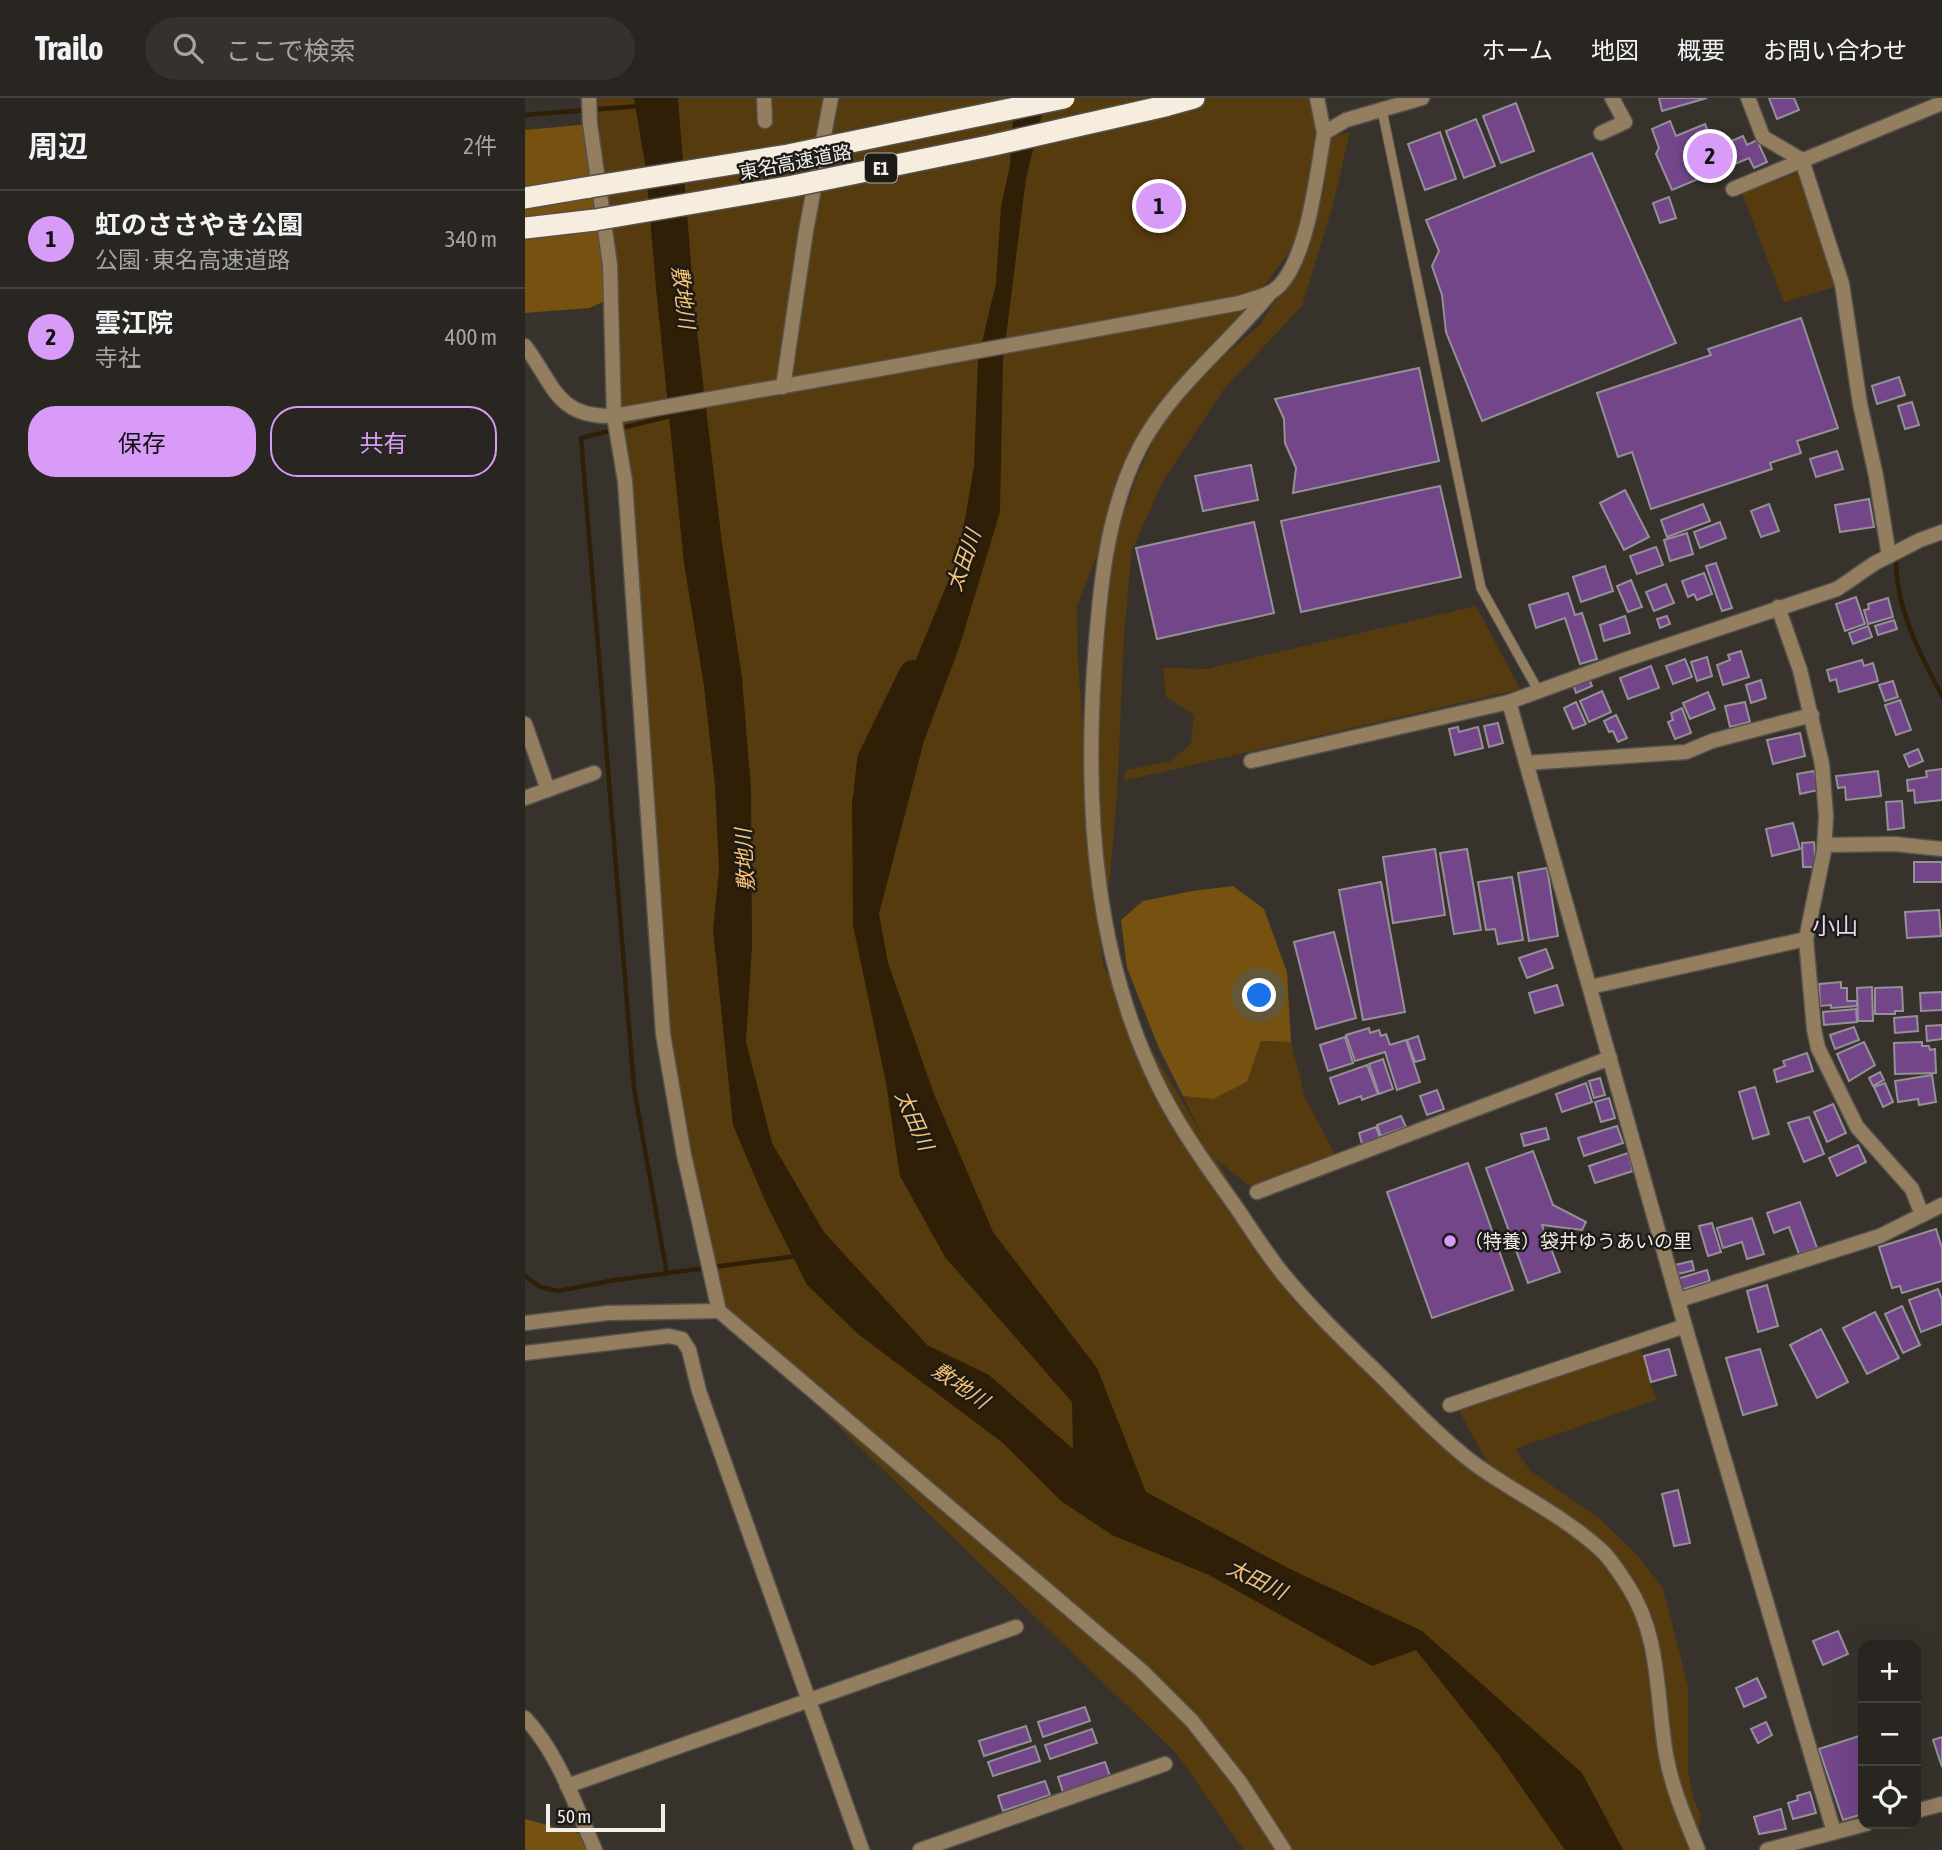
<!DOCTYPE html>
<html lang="ja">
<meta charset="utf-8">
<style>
body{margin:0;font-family:"Asap Condensed","Noto Sans JP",sans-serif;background:#35322e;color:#f1f3f6}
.controls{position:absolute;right:21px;bottom:21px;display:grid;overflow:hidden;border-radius:14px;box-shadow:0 7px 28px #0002}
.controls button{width:63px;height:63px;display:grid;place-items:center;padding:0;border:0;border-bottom:2px solid #45433f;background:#292621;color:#f1f3f6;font:35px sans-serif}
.scale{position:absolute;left:21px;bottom:18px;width:119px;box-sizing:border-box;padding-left:7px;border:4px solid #f2efeb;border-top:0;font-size:19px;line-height:24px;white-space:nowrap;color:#f2efeb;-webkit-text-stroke:5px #1d1b18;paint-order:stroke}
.you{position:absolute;left:735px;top:898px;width:24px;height:24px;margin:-18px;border:5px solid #fff;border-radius:50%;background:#1a73e8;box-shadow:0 0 0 10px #1a73e833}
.badge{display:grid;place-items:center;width:46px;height:46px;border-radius:50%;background:#d89bf8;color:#111;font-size:23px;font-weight:700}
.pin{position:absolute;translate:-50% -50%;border:4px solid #fff;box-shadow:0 2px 7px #0006}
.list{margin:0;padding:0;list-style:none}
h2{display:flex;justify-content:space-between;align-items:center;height:91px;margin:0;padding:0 28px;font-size:30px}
h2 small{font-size:23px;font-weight:400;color:#a5a5a5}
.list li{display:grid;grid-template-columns:46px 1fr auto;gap:21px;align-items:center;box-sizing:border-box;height:98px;padding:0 28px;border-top:2px solid #45433f}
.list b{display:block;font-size:26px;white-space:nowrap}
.list p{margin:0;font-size:23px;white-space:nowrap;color:#a5a5a5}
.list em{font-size:23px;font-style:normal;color:#a5a5a5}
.actions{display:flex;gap:14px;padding:21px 28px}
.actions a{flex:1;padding:16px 0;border:2px solid #d89bf8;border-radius:28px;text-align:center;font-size:24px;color:#d89bf8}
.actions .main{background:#d89bf8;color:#111}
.icon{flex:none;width:38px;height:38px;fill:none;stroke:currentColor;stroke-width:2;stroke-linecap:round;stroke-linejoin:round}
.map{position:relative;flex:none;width:1417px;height:1752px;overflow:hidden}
header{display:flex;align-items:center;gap:42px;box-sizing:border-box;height:98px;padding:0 35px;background:#292621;border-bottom:2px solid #45433f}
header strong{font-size:33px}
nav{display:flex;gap:38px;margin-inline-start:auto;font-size:24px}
.search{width:490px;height:63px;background:#35322e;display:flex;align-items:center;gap:18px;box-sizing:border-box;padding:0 24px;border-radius:38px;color:#a5a5a5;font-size:26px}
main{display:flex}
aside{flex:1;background:#292621}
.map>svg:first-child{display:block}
.green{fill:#563b0f}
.forest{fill:#76510f}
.water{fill:#2f1f06}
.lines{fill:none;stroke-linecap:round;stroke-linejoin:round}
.stream{stroke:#2f1f06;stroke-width:4.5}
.river{stroke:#2f1f06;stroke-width:28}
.building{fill:#724689;stroke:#959098;stroke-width:2}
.service-casing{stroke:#55514b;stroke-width:11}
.minor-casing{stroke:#55514b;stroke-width:17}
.tertiary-casing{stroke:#55514b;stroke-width:17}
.motorway-casing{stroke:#55514b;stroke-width:24}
.service{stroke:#937e5f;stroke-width:9}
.minor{stroke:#937e5f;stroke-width:14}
.tertiary{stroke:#937e5f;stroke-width:14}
.motorway{stroke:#f7edde;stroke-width:21}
.motorway-bridge-casing{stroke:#55514b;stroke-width:24;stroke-linecap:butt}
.motorway-bridge{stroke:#f7edde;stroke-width:21}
.poi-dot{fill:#d89bf8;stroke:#1d1b18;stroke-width:2.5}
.labels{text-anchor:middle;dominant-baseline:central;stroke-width:5;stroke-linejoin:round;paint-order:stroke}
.shield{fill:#1d1b18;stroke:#b2afac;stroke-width:2}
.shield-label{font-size:18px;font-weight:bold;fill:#f2efeb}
.street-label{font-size:19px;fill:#f2efeb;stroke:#1d1b18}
.poi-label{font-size:19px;fill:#f2efeb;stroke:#1d1b18;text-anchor:start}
.water-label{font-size:21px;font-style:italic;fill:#f8c273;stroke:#1d1b18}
.quarter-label{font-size:23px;fill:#ebd2f9;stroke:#1d1b18}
</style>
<header>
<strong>Trailo</strong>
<div class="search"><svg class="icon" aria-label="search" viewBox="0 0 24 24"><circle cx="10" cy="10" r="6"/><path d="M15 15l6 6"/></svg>ここで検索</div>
<nav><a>ホーム</a><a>地図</a><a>概要</a><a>お問い合わせ</a></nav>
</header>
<main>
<aside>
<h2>周辺<small>2件</small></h2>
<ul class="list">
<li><span class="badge">1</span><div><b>虹のささやき公園</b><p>公園 · 東名高速道路</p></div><em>340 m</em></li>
<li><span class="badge">2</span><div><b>雲江院</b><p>寺社</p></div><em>400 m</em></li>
</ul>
<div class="actions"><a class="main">保存</a><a>共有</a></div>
</aside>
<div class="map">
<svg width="1417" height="1752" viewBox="0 0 1417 1752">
<rect width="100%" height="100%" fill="#37332c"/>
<g class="green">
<polygon points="73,0 239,0 240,13 248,0 791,0 798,27 782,129 672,281 735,227 785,148 800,87 799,40 825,34 807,110 777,208 699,291 638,383 607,452 599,536 592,698 583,800 566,696 579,473 613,376 628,344 603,379 552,508 553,567 578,868 678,1039 658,998 688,1001 722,984 736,943 766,944 780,999 810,1057 727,1090 691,1061 758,1176 925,1343 967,1373 932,1309 1115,1248 1131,1302 990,1351 1006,1373 1075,1421 1113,1458 1138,1490 1163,1588 1163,1673 1168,1699 1176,1719 1172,1740 1178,1752 719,1752 652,1656 194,1213 140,946 80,134"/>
<polygon points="1273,75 1310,189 1259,204 1217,95"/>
<polygon points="951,508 995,591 598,683 602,672 646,663 666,646 669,617 641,599 638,570 681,571"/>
</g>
<g class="forest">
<polygon points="65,26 85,201 64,210 0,215 0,32"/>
<polygon points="708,788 739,811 762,874 766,944 736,943 722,984 688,1001 658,998 634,950 602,870 596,822 618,803 667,793"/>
<polygon points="0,1721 64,1738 69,1752 0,1752"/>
</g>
<polygon class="water" points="109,0 153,0 170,217 197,445 217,580 226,691 227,848 221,944 247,1045 299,1134 402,1247 464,1277 548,1351 547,1304 420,1159 375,1078 361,985 328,827 327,701 371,610 434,457 449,368 453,261 471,185 476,109 485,67 489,0 521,0 501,80 478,262 475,414 434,550 399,643 354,816 363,865 409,996 468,1134 572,1270 621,1394 763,1470 897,1533 1057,1675 1098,1752 1040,1752 974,1657 891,1552 847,1568 684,1477 587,1437 536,1403 478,1345 333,1236 282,1187 241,1105 208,1027 188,832 194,772 190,687 179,588 159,465 131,190 121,72"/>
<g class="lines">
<g class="stream">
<polyline points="0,17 114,8"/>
<path d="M1371 465C1372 513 1395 556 1417 598"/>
<polyline points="142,1176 109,990 56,340 149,317"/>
<polyline points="0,1178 15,1189 33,1193 90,1182 272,1158"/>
</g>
<polyline class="river" points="342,701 346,662 388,576"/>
</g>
<g class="building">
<polygon points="1134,0 1182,0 1137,13"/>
<polygon points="1244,0 1269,0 1274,12 1252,21"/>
<polygon points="991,5 1009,53 976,65 958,18"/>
<polygon points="951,21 970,68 939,80 921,33"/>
<polygon points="1145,23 1151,38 1180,26 1190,50 1218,38 1222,47 1232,42 1242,64 1229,70 1224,60 1147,92 1131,56 1134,50 1127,31"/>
<polygon points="915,34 931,81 900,92 883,46"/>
<polygon points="1067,55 1151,245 957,323 921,234 917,197 907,168 914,153 901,122"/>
<polygon points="1144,99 1151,120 1135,125 1128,105"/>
<polygon points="1276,220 1313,330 1272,343 1276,355 1245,365 1247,371 1126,411 1107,354 1093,359 1072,295 1186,257 1183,251"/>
<polygon points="894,270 914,363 768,395 771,370 760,345 759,321 750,301"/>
<polygon points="1374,279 1380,297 1352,306 1347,288"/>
<polygon points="1387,304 1394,327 1380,331 1373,308"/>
<polygon points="1312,353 1318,371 1291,379 1285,361"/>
<polygon points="726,367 733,402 678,413 670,378"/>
<polygon points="915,388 936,479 776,514 756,423"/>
<polygon points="1100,392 1124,439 1099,452 1075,405"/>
<polygon points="1344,401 1349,429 1315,434 1310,407"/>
<polygon points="1178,406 1185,423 1142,439 1136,422"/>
<polygon points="1244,406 1254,433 1236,439 1226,413"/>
<polygon points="729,424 749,515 632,541 611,450"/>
<polygon points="1195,424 1201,440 1175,450 1169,434"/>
<polygon points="1162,435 1168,456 1145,463 1139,442"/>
<polygon points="1131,449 1138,467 1112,476 1105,458"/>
<polygon points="1191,465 1207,510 1197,513 1181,468"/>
<polygon points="1080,468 1088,493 1056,504 1048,479"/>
<polygon points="1179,475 1187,496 1172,502 1169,496 1163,499 1157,483"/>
<polygon points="1106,482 1117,509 1103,514 1092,488"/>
<polygon points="1141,486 1149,505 1129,513 1121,494"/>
<polygon points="1043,495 1050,517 1057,515 1072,561 1055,566 1040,520 1011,530 1004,507"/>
<polygon points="1331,499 1340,526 1320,533 1311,506"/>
<polygon points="1363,500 1368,519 1343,526 1339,512 1344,511 1343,506"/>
<polygon points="1100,518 1105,535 1079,543 1075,527"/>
<polygon points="1142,518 1145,526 1135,530 1132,521"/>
<polygon points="1369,522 1372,531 1353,537 1350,528"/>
<polygon points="1343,528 1347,539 1328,546 1324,535"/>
<polygon points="1216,553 1224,579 1198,587 1192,567 1205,562 1203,557"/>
<polygon points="1182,559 1187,578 1172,583 1166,564"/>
<polygon points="1160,561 1167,579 1148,586 1141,568"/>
<polygon points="1337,562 1339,568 1348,565 1353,583 1314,594 1311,581 1305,583 1302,572"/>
<polygon points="1126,568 1134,590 1103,601 1095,580"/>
<polygon points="1064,580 1067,588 1051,595 1048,586"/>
<polygon points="1236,582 1241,600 1226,605 1221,587"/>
<polygon points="1368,583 1373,599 1360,603 1354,587"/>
<polygon points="1077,593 1086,614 1064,624 1055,603"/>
<polygon points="1183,594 1190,611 1165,621 1158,605"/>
<polygon points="1375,602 1386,632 1371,637 1360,607"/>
<polygon points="1051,604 1061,626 1048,631 1039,610"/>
<polygon points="1220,604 1225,624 1205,629 1200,608"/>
<polygon points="1157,610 1166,635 1150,641 1143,624 1148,622 1146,615"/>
<polygon points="1091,617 1102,640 1093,644 1088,633 1084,634 1079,623"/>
<polygon points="973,625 978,645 964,649 959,628"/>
<polygon points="933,629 934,634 953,629 958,650 930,657 924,631"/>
<polygon points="1275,635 1280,658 1248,666 1242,642"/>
<polygon points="1393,651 1398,663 1384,669 1379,657"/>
<polygon points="1417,671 1417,702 1390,705 1389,692 1383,693 1382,682 1402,679 1401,673"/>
<polygon points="1289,673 1293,692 1275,696 1272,676"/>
<polygon points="1353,673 1356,698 1321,702 1320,689 1313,690 1311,678"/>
<polygon points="1377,703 1379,730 1363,732 1361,704"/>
<polygon points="1268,725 1275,751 1247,758 1241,731"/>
<polygon points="1289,744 1291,769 1278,769 1277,745"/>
<polygon points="910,751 920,817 868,825 858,759"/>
<polygon points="942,751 956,832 929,836 915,755"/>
<rect x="1389" y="764" width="28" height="20"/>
<polygon points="1022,770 1033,838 1004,843 993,775"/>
<polygon points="987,779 998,842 973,846 970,831 961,832 953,784"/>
<polygon points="856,784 880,914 838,922 814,792"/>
<polygon points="1414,812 1416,838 1382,840 1380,814"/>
<polygon points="809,834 831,920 791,931 769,844"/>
<polygon points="1021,851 1028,870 1002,880 994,860"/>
<polygon points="1316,884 1316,890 1322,890 1322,903 1332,903 1332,908 1306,910 1306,907 1295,908 1294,886"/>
<polygon points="1032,887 1038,907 1010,915 1004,895"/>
<polygon points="1347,889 1348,923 1333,923 1332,890"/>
<polygon points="1377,889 1378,913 1370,913 1370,916 1350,916 1350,890"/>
<polygon points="1417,894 1417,912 1396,913 1395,895"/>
<polygon points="1331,911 1332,924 1299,927 1298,914"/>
<polygon points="1392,918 1393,933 1370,935 1369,920"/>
<polygon points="1417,927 1417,941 1402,943 1401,928"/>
<polygon points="1329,929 1334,942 1310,951 1305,937"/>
<polygon points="844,930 845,935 854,932 856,938 861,936 865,947 881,942 895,984 872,992 860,954 830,963 821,937"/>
<polygon points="893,938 900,961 890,964 882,942"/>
<polygon points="820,939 828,965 803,973 795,947"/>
<polygon points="1339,944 1350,967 1324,983 1312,956"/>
<polygon points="1397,944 1397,948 1404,948 1405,952 1410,951 1411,975 1370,976 1369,945"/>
<polygon points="1282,955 1288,973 1252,984 1249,972 1260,968 1258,963"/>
<polygon points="858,961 868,991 854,996 844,966"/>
<polygon points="842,967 853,996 837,1002 836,998 814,1006 805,980"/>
<polygon points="1355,974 1359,982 1348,988 1344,980"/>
<polygon points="1407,977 1411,1004 1394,1007 1393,1001 1373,1004 1370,983"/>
<polygon points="1075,980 1080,997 1069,1000 1064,983"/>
<polygon points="1061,985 1067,1004 1037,1014 1031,996"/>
<polygon points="1360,985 1368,1004 1358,1009 1349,989"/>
<polygon points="1230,989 1244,1036 1228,1041 1214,994"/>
<polygon points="912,992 919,1011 902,1017 895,998"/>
<polygon points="1084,1000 1090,1020 1076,1024 1070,1004"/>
<polygon points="1308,1006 1321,1035 1302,1044 1289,1014"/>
<polygon points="876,1018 881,1029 856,1038 852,1027"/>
<polygon points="1284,1019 1299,1056 1279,1064 1263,1025"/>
<polygon points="1092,1028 1098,1045 1059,1058 1053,1040"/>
<polygon points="851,1029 855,1040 837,1046 834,1035"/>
<polygon points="1021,1030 1024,1041 999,1048 996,1036"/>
<polygon points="1333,1047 1341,1064 1312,1078 1304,1060"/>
<polygon points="1008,1053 1028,1107 1061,1124 1057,1132 1017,1127 1035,1174 1003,1185 961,1070"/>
<polygon points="1103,1055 1108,1073 1070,1085 1064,1068"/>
<polygon points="943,1065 988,1192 907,1220 862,1094"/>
<polygon points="1275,1104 1292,1150 1274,1156 1264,1129 1249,1135 1242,1115"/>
<polygon points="1227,1120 1239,1156 1222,1161 1217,1144 1198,1150 1192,1130"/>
<polygon points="1187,1125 1196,1154 1183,1158 1174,1128"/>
<polygon points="1411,1131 1417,1150 1417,1183 1377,1195 1375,1188 1367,1190 1354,1149"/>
<polygon points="1167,1163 1169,1172 1153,1176 1150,1167"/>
<polygon points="1182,1172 1185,1183 1156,1192 1152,1181"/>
<polygon points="1242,1187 1253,1228 1233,1234 1222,1193"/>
<polygon points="1413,1191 1417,1202 1417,1226 1396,1234 1384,1202"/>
<polygon points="1377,1208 1395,1247 1378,1255 1360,1216"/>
<polygon points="1350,1214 1374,1260 1342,1276 1318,1230"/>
<polygon points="1296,1231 1323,1284 1292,1300 1265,1247"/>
<polygon points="1144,1251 1151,1277 1126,1284 1119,1258"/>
<polygon points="1235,1251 1252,1307 1218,1317 1201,1260"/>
<polygon points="1153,1392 1165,1445 1149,1448 1137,1396"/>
<polygon points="1313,1533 1323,1556 1298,1567 1288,1543"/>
<polygon points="1232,1580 1241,1599 1219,1609 1211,1590"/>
<polygon points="560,1609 565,1623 518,1639 513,1624"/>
<polygon points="1241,1624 1247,1637 1233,1645 1226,1631"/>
<polygon points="501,1628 506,1643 459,1658 454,1643"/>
<polygon points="567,1631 572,1645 525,1661 520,1647"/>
<polygon points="1334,1638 1338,1649 1338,1716 1318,1722 1294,1651"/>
<polygon points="1417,1639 1417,1669 1408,1642"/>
<polygon points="510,1648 515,1663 468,1678 463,1664"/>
<polygon points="580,1664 585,1678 538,1694 533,1679"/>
<polygon points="520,1683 525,1697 478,1713 473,1698"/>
<polygon points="1285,1694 1291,1715 1268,1721 1263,1705 1273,1702 1272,1698"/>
<polygon points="1256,1711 1261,1731 1234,1736 1229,1719"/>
</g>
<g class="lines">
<g class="service-casing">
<polyline id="service" points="857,12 956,490 1014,594"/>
</g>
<g class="minor-casing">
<g id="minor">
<polyline points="64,0 65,26 85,167 89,318 100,383 138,936 159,1057 194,1213 617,1573 667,1623 715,1684 759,1752"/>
<polyline points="239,0 240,23"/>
<polyline points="792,0 799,35"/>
<polyline points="1223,0 1238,39 1277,62 1317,186 1335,306 1351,378 1364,458"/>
<polyline points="1076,35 1100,24 1087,0"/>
<polyline points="1208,91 1417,5"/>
<path d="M745 195C703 247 646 290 615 349 580 416 574 498 569 573 560 716 570 863 636 993 657 1034 684 1071 711 1109 726 1131 741 1155 758 1176 789 1214 825 1248 860 1282 887 1310 923 1347 954 1369 994 1397 1040 1419 1076 1452 1086 1461 1095 1476 1103 1488 1136 1539 1131 1599 1141 1657 1147 1690 1160 1720 1173 1752"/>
<path d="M0 248C29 286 31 320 89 318L366 269 715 205C728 200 745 198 755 187 783 157 792 76 799 35L821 22 897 0"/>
<polyline points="258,289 281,133 306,0"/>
<polyline points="1253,509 1275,572 1297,666 1301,718 1299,753 1281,841 1289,931 1293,950 1332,1029 1387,1091 1397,1117"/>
<polyline points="984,604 1160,1228 1309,1734"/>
<polyline points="0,626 23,692"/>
<polyline points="726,663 984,604 1099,562 1312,491 1350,465 1395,442 1417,434"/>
<polyline points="1001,665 1161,654 1187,643 1287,617"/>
<polyline points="0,700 69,675"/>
<polyline points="1299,747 1370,746 1417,751"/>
<polyline points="1065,889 1281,841"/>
<polyline points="732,1094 1085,960"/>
<polyline points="1154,1202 1355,1138 1417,1107"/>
<polyline points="0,1225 83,1215 194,1213"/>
<polyline points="0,1255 144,1238 157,1241 164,1252 174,1293 337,1752"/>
<polyline points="925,1307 1160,1228"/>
<polyline points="42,1688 491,1529"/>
<polyline points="1391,1713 1417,1706"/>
<polyline points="395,1752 640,1666"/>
<polyline points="1242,1752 1341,1726"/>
</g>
</g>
<g class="tertiary-casing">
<path id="tertiary" d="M0 1620C34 1656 50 1707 70 1752"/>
</g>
<g class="motorway-casing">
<g id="motorway">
<polyline points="640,8 669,0"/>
<polyline points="0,100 65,89"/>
<polyline points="0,130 70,122"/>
</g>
</g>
<use href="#service" class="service"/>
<use href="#minor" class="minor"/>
<use href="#tertiary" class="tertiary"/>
<use href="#motorway" class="motorway"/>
<g class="motorway-bridge-casing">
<g id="motorway-bridge">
<polyline points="65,89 263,57 539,0"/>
<polyline points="70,122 268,88 464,48 640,8"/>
</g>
</g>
<use href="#motorway-bridge" class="motorway-bridge"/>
</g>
<circle class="poi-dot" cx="925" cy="1143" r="7"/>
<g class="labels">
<rect class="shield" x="340" y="55.5" width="32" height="29" rx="5"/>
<g class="shield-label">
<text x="356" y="70">E1</text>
</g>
<g class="street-label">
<text transform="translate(270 64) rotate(-11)">東名高速道路</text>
</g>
<g class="poi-label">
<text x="939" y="1143">（特養）袋井ゆうあいの里</text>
</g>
<g class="water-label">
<text transform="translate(159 199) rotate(83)">敷地川</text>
<text transform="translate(438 462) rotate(-71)">太田川</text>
<text transform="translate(219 762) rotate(-93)">敷地川</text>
<text transform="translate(390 1022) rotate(66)">太田川</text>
<text transform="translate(436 1287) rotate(35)">敷地川</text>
<text transform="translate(732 1481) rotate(26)">太田川</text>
</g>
<g class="quarter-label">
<text x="1310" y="828">小山</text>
</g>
</g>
</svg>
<div class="controls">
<button>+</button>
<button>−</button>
<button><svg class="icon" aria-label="locate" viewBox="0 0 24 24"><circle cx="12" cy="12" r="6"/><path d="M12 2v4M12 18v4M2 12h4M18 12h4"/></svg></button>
</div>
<div class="scale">50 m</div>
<div class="you"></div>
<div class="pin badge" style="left:634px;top:108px">1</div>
<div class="pin badge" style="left:1185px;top:58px">2</div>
</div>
</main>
